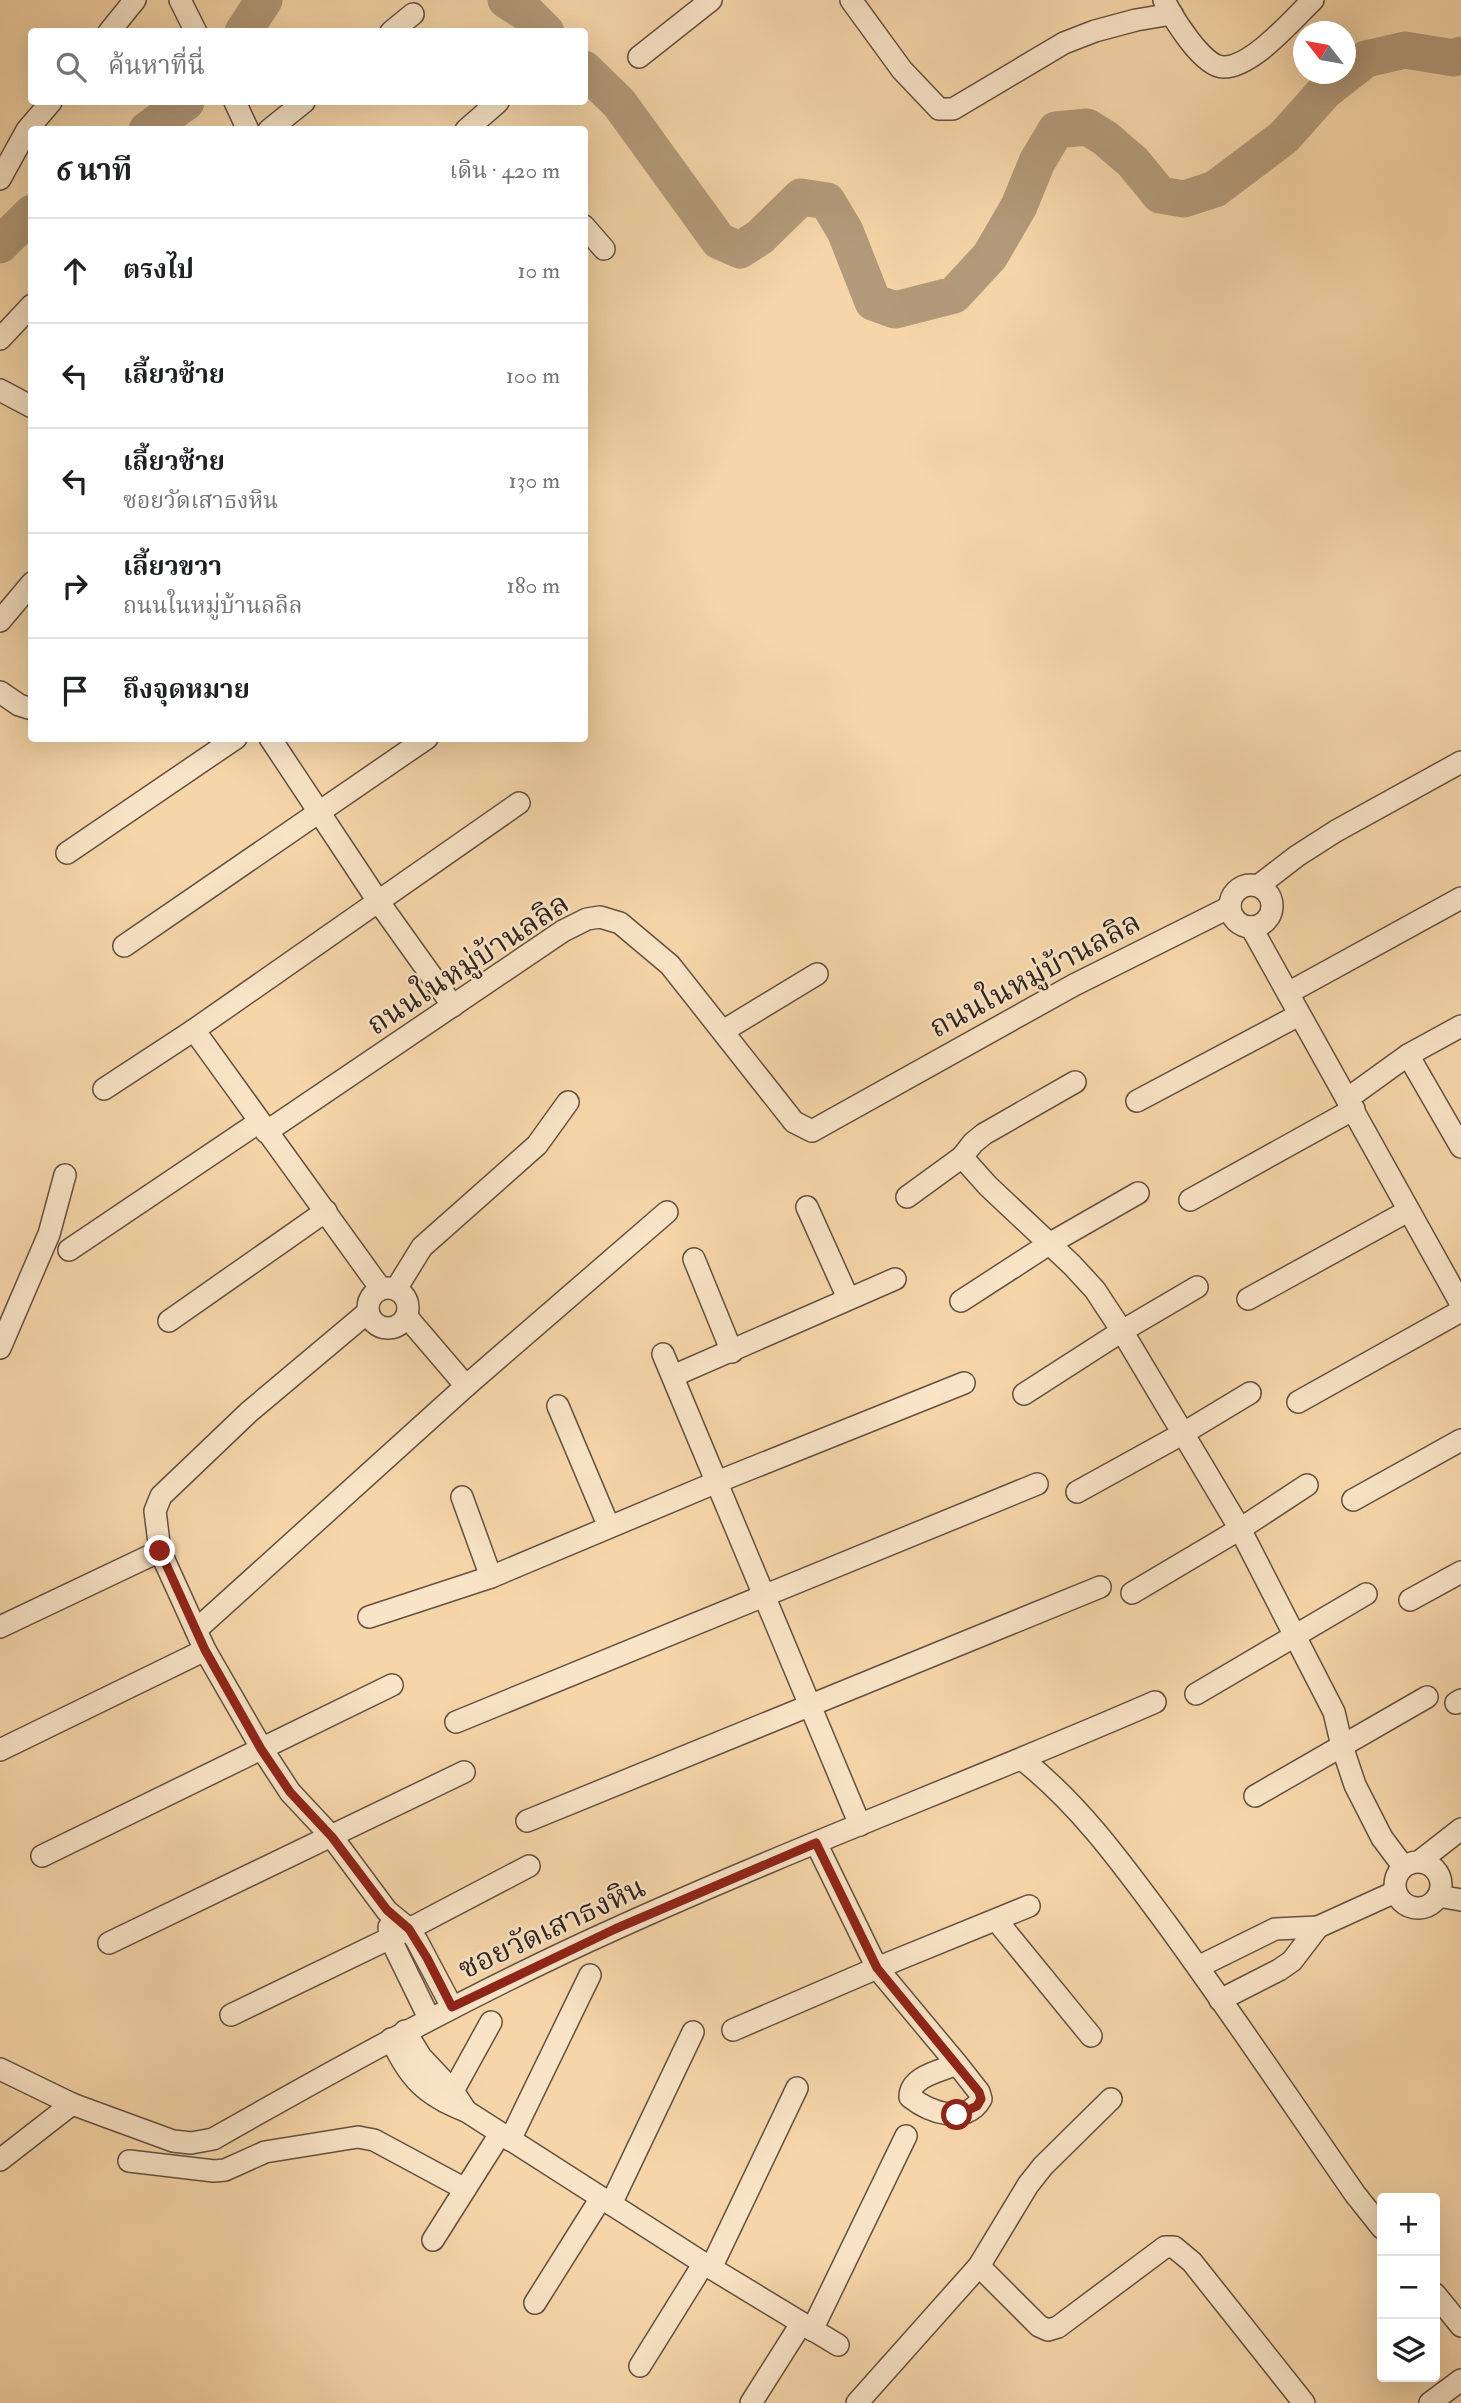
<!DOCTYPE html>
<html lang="th">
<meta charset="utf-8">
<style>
body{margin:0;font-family:"IM FELL Double Pica","Noto Serif Thai",serif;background:#f6f6f6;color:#202124}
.controls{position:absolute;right:21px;bottom:21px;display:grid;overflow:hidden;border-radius:7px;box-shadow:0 7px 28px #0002}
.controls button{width:63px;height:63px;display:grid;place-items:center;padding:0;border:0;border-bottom:2px solid #e0e0e0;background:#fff;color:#202124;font:35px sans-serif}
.compass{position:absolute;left:1293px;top:21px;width:63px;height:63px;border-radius:50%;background:#fff;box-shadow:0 7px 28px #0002;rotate:301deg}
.stop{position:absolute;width:21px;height:21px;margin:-16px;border:5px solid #8f2418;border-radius:50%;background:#fff}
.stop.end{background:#8f2418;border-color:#fff;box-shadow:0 2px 7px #0008}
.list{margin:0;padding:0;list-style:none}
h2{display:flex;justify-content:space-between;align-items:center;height:91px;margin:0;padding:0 28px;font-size:30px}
h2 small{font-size:23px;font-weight:400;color:#757577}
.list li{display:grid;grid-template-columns:46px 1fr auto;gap:21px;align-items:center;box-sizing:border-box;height:105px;padding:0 28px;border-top:2px solid #e0e0e0}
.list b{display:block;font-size:26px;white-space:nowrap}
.list p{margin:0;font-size:23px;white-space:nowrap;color:#757577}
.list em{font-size:23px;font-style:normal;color:#757577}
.icon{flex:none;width:38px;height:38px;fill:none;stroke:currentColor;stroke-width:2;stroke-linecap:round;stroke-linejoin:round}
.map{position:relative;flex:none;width:1461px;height:2403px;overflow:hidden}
.search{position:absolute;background:#fff;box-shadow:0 7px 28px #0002;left:28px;top:28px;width:560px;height:77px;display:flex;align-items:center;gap:18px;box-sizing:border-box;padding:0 24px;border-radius:7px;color:#757577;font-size:26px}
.panel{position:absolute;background:#fff;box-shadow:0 7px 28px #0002;left:28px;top:126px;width:560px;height:616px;border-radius:7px}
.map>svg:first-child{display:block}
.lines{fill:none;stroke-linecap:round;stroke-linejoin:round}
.river{stroke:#b39a7a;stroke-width:37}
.minor-casing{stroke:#635142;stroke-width:24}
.minor{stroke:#f9e4c7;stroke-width:21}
.route{stroke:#8f2418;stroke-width:9}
.labels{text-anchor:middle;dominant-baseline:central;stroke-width:5;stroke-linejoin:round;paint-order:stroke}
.street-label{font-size:30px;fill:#322520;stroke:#f9e4c7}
</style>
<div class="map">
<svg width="1461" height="2403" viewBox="0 0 1461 2403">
<rect width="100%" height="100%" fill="#f6d6a9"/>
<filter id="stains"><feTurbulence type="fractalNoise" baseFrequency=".00286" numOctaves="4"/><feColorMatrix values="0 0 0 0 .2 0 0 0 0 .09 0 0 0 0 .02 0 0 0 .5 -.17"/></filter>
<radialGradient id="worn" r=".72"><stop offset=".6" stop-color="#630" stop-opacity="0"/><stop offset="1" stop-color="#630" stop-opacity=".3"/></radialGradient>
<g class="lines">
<g class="river">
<polyline points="506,0 528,14 546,32"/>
<polyline points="243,32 264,0"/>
<polyline points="584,69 619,103 719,241 740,250 760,237 801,197 827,201 845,231 873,302 895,310 954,295 990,256 1019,206 1037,162 1056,130 1087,127 1105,138 1133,162 1160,195 1184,199 1215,189 1284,137 1325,91 1366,59 1405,50 1454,58 1461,55"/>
<polyline points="147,130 186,102"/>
<polyline points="0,245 32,213"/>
</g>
<g class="minor-casing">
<g id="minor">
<polyline points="180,0 196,32"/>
<polyline points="851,0 902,70 939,109 953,109 1064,43 1095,31 1136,20 1172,14"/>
<path d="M1164 0C1173 18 1202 66 1223 67 1252 68 1294 18 1313 0"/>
<polyline points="109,32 135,0"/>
<polyline points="391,32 413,14"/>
<polyline points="639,57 711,0"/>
<polyline points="235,102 248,130"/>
<polyline points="269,130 304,102"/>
<polyline points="466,130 498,102"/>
<polyline points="0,179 27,130 51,102"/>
<polyline points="584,226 604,249"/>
<polyline points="0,339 32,305"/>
<polyline points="0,390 32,407"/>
<polyline points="0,621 32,583"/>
<polyline points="0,692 19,705 32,709"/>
<polyline points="270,738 378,901 453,1006"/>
<polyline points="67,853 236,738"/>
<circle cx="1251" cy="906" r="21"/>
<polyline points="1258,886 1297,856 1336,831 1461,762"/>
<polyline points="1251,927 1461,1304"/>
<polyline points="124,946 427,738"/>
<polyline points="1288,993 1461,898"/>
<polyline points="194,1030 381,1289"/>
<polyline points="723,1031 817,974"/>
<polyline points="1408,1055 1461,1026"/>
<polyline points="104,1089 194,1030 519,803"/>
<polyline points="1347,1099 1408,1055 1461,1147"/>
<polyline points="1137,1101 1299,1015"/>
<polyline points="266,1132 563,931 587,919 600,917 620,923 670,965 794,1122 812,1131 1074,985 1230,907"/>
<polyline points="962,1157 988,1186 1072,1265 1095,1290 1122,1331 1240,1529 1334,1712 1342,1746 1355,1785 1382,1838 1403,1866"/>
<polyline points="907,1197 962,1157 973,1143 984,1134 1075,1082"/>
<polyline points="1190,1200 1354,1109"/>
<polyline points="807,1207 848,1298"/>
<polyline points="69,1250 259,1122"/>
<polyline points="694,1259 732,1352"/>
<circle cx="388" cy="1308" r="20"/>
<polyline points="396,1289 422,1247 537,1145 568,1102"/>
<polyline points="1248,1299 1408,1211"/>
<polyline points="961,1301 1049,1244 1138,1193"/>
<polyline points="368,1312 249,1412 161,1496 155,1511 160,1551 205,1650 262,1749 290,1792 332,1837 387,1911 409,1929 417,1941 452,2007"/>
<polyline points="407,1317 466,1386"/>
<polyline points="169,1321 326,1211"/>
<polyline points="0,1348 49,1234 65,1175"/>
<polyline points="663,1354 860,1825"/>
<polyline points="673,1376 895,1279"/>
<polyline points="1024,1394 1122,1331 1197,1287"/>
<polyline points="1298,1402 1461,1311"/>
<polyline points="558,1406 609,1527"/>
<polyline points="1077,1492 1182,1434 1250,1393"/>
<polyline points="462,1497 491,1577"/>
<polyline points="1353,1500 1461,1440"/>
<polyline points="1132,1593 1240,1529 1307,1485"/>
<polyline points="1410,1600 1461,1572"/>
<polyline points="369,1617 491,1577 717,1482 964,1383"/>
<polyline points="0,1627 160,1551"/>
<polyline points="196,1630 466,1386 667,1212"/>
<polyline points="1196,1694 1366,1594"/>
<polyline points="1456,1703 1461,1700"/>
<polyline points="456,1722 1037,1484"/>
<polyline points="0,1750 205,1650"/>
<path d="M1023 1760C1080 1805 1123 1865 1166 1923 1231 2012 1292 2103 1355 2194L1382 2228"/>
<polyline points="1255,1796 1427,1697"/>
<polyline points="527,1821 1100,1587"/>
<path d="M816 1843 877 1968 957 2064 979 2092 981 2099C966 2126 929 2112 910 2097 910 2076 941 2071 957 2064"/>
<polyline points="42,1856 392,1685"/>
<polyline points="1420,1861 1461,1829"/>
<circle cx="1418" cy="1885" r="23"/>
<polyline points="1438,1896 1461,1900"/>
<polyline points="997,1921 1091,2036"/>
<polyline points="389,1927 390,1938 429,2018"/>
<polyline points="109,1943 464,1772"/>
<polyline points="1198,1967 1275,1929 1318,1927 1395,1892"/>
<polyline points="1220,2000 1279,1970 1292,1961 1318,1927"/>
<polyline points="231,2015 409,1929 529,1866"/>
<polyline points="733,2030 877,1968 1029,1906"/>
<polyline points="405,2031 421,2057 453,2091 466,2111"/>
<path d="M391 2039C409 2078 425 2095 466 2111L711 2268 838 2345"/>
<path d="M0 2069 72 2104 173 2141 191 2143 213 2139C345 2064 477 1991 615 1929 793 1848 976 1780 1155 1702"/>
<polyline points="444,2101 453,2091 491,2022"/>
<polyline points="510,2140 590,1975"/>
<polyline points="0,2160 72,2104"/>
<polyline points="129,2161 214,2171 225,2170 265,2152 358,2137 374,2140 465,2189"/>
<polyline points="611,2204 693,2032"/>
<polyline points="433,2240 500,2134"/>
<polyline points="979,2266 1039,2326 1048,2330 1058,2327 1165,2247 1174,2247 1192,2262 1304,2403"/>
<polyline points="711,2268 797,2088"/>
<polyline points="1435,2294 1461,2326"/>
<polyline points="535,2303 601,2198"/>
<polyline points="812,2330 906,2136"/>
<polyline points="640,2366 704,2263"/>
<polyline points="751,2403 801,2324"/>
<polyline points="857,2403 979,2266 1028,2185 1043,2166 1111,2099"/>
<polyline points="1430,2403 1461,2380"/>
</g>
</g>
<use href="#minor" class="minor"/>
</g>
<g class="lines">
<polyline class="route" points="160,1551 205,1650 261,1749 290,1792 332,1837 387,1910 409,1929 427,1958 452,2007 615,1929 816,1843 877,1968 979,2092 981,2099 977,2106 957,2115"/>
</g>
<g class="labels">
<g class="street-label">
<text transform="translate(468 964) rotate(-33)">ถนนในหมู่บ้านลลิล</text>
<text transform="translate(1035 975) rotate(-28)">ถนนในหมู่บ้านลลิล</text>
<text transform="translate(552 1928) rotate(-25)">ซอยวัดเสาธงหิน</text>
</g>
</g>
<rect width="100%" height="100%" filter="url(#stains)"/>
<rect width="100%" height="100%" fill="url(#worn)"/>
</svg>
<div class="controls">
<button>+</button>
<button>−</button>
<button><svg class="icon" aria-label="layers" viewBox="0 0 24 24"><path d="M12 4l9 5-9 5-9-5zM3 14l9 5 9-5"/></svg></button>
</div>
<svg class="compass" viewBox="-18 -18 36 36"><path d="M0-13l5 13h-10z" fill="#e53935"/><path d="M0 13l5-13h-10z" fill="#757577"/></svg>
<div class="stop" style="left:957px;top:2115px"></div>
<div class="stop end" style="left:160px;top:1551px"></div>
<div class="search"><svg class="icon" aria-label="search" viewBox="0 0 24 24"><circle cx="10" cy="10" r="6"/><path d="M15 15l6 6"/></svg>ค้นหาที่นี่</div>
<section class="panel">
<h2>6 นาที<small>เดิน · 420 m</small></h2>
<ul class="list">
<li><svg class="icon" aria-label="ahead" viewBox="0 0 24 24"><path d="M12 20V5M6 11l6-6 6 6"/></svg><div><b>ตรงไป</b></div><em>10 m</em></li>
<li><svg class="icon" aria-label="left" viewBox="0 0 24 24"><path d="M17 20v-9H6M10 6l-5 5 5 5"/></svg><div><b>เลี้ยวซ้าย</b></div><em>100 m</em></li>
<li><svg class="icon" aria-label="left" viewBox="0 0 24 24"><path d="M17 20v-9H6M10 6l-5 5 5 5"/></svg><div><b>เลี้ยวซ้าย</b><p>ซอยวัดเสาธงหิน</p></div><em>130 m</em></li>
<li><svg class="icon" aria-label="right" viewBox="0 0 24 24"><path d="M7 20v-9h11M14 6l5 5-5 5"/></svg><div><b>เลี้ยวขวา</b><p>ถนนในหมู่บ้านลลิล</p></div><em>180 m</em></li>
<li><svg class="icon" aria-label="arrive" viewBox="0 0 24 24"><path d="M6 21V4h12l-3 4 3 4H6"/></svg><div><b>ถึงจุดหมาย</b></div></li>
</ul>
</section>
</div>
